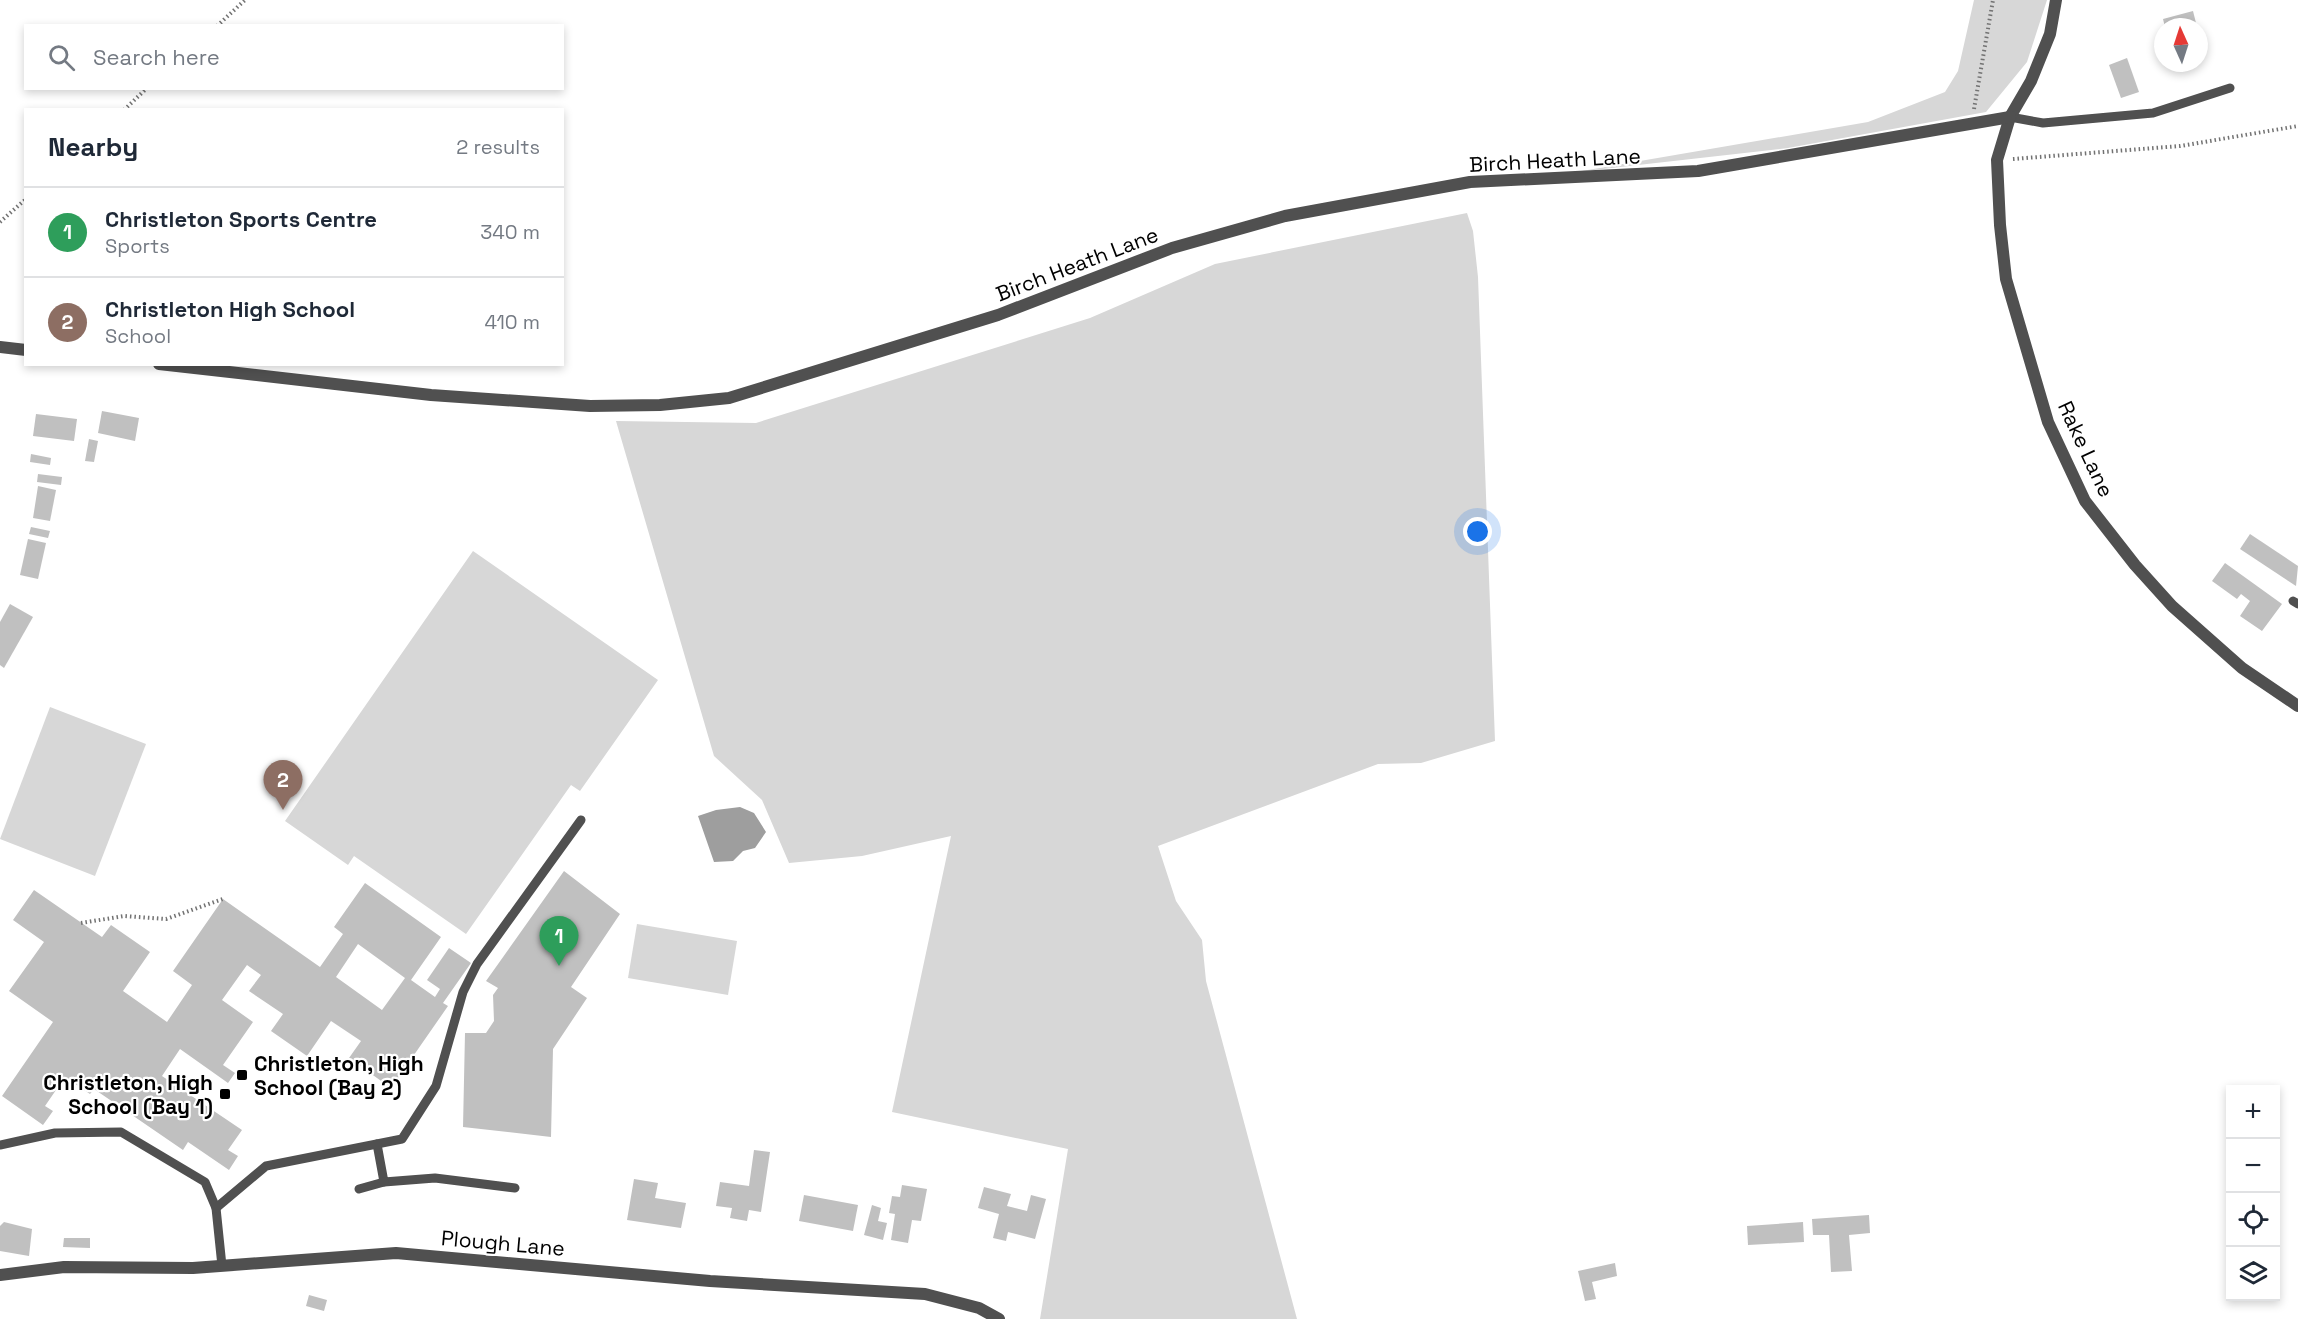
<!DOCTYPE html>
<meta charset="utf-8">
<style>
body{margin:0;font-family:"Space Grotesk",sans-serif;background:#f6f6f7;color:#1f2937}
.controls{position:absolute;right:18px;bottom:18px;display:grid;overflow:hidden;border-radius:0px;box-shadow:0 3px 9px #0003}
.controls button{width:54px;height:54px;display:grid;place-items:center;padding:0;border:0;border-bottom:2px solid #e0e1e3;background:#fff;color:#1f2937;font:30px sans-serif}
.compass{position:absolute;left:2154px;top:18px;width:54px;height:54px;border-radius:50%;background:#fff;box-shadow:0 3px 9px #0003;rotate:357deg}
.you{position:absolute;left:1478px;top:532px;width:21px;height:21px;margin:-15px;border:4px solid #fff;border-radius:50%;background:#1a73e8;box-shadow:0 0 0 9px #1a73e833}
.badge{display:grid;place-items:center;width:39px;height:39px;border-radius:50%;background:#000;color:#fff;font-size:20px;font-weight:700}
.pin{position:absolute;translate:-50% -50px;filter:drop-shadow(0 2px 3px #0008)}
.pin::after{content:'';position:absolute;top:32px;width:21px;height:18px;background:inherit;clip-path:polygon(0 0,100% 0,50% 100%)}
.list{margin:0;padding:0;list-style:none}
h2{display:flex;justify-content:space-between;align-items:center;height:78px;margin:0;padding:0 24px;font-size:26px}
h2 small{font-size:20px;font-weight:400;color:#747a83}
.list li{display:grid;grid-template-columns:39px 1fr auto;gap:18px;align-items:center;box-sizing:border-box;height:90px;padding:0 24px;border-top:2px solid #e0e1e3}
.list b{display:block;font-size:22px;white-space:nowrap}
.list p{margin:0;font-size:20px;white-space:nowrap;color:#747a83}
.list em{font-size:20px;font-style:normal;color:#747a83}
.icon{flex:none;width:33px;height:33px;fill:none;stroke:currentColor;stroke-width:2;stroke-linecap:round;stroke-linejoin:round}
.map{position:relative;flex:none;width:2298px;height:1319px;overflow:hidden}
.search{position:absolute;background:#fff;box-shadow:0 3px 9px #0003;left:24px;top:24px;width:540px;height:66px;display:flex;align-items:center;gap:15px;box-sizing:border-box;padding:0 21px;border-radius:0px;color:#747a83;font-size:22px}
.panel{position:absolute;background:#fff;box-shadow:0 3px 9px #0003;left:24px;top:108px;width:540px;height:258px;border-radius:0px}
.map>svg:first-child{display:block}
.green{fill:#d7d7d7}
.water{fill:#9e9e9e}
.building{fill:#c0c0c0;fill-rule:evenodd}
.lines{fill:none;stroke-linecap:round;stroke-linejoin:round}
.path{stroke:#727272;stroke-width:4;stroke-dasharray:1.5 3;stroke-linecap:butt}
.service{stroke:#505050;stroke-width:9}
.tertiary{stroke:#505050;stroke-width:12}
.poi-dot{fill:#000;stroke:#fff;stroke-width:2}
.labels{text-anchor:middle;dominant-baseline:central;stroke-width:4.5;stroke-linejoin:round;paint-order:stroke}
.street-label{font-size:21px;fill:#000;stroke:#fff}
.poi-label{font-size:21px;font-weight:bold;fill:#000;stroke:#fff;text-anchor:start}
</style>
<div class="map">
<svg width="2298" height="1319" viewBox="0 0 2298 1319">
<rect width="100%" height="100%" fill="#fff"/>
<g class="green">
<polygon points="1974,0 2047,0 2027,62 1986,112 1788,148 1576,172 1868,122 1945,92 1958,71"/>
<polygon points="1467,213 1473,231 1478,277 1495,741 1421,763 1378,764 1158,846 1176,901 1202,940 1206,981 1297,1319 1040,1319 1068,1149 892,1112 951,836 862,856 789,863 762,800 714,756 616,421 756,423 1090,318 1215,264"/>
<polygon points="473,551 658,680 580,791 571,785 466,934 354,856 348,865 285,821"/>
<polygon points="50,707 146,744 95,876 0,839"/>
<polygon points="637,924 737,941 728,995 628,978"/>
</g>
<polygon class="water" points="740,807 754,813 766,832 755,848 743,851 733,861 714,862 698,816 716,810"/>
<g class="building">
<polygon points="2193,11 2197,27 2165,27 2163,19"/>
<polygon points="2127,58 2139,92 2121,98 2109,65"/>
<polygon points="102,411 139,418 135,441 98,433"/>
<polygon points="36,414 77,419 74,441 33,436"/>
<polygon points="89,439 98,441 94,462 85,461"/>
<polygon points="31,454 51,458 50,465 30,462"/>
<polygon points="38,474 62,477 61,485 37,482"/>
<polygon points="38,486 56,490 50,521 33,518"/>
<polygon points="31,527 50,531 48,538 29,534"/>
<polygon points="2250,534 2298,566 2296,586 2240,549"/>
<polygon points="28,539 46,543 38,579 20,575"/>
<polygon points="2225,563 2282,604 2262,631 2240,616 2250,601 2241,594 2237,599 2212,581"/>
<polygon points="10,604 33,617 4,668 0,665 0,622"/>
<polygon points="564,871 620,914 571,987 587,998 553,1049 551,1137 463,1127 465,1033 486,1033 494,1021 493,995 498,988 486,981"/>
<path d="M365 883 441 937 411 980 435 997 440 989 427 980 449 948 471 963 443 1003 448 1006 391 1088 349 1058 361 1041 331 1021 307 1056 271 1031 283 1014 249 991 261 975 247 965 222 1000 253 1022 223 1065 235 1073 228 1083 180 1049 162 1076 242 1130 228 1150 238 1156 229 1170 188 1142 183 1150 94 1089 90 1094 65 1077 45 1106 53 1111 43 1125 2 1096 53 1022 9 991 44 942 13 920 34 890 102 937 111 925 150 952 123 991 167 1022 192 985 173 971 223 899 320 967 343 934 334 927ZM358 944 405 978 382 1010 336 977Z"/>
<polygon points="754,1150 770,1152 761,1212 749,1210 747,1221 730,1218 732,1208 716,1206 720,1182 749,1186"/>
<polygon points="634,1179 658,1183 655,1198 686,1203 681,1228 627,1220"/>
<polygon points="902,1185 927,1189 921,1221 912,1220 908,1243 891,1240 895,1214 889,1213 892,1196 900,1197"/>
<polygon points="984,1187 1011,1194 1007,1206 1027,1211 1031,1195 1046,1199 1035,1239 1008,1232 1006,1241 993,1238 999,1214 978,1208"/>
<polygon points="804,1195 858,1205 853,1231 799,1221"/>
<polygon points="872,1205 881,1208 878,1221 887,1223 883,1240 864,1235"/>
<polygon points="1869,1215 1870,1233 1849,1235 1852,1271 1831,1272 1829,1235 1813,1235 1812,1219"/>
<polygon points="4,1222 32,1229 29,1256 0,1251 0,1226"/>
<polygon points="1803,1222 1804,1242 1748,1245 1747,1226"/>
<polygon points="64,1238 90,1238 90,1248 63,1247"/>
<polygon points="1615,1263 1617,1276 1592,1282 1596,1299 1585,1301 1578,1271"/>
<polygon points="309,1295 327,1300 324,1311 306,1306"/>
</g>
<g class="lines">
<g class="path">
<polyline points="217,26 245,0"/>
<polyline points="1974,109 1993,0"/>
<polyline points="124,110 147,88"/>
<polyline points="2013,159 2180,146 2298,126"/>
<polyline points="0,222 26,199"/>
<polyline points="81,923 124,916 166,919 223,899"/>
</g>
<g class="service">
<polyline points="2010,117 2043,123 2153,113 2230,88"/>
<polyline points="2293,601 2298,604"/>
<polyline points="377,1144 384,1182 435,1178 515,1188"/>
<polyline points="0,1145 55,1133 121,1132 205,1182 216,1208 222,1266"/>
<polyline points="359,1189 384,1182"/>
<polyline points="216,1208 266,1166 402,1139 436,1086 463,992 477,964 581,820"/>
</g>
<g class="tertiary">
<polyline points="2056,0 2050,34 2031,81 2010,117 1997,160 2000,225 2006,279 2048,422 2085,501 2135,565 2172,606 2242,668 2298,706"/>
<polyline points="0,347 26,350"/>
<polyline points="159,364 431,395 590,406 660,405 729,398 998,315 1172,248 1285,216 1470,182 1698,171 2010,117"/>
<polyline points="0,1275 64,1267 193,1268 396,1253 710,1281 925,1294 979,1308 999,1319"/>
</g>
</g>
<g class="poi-dot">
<rect x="236" y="1069" width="12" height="12" rx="3"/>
<rect x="219" y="1088" width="12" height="12" rx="3"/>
</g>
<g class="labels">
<g class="street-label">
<text transform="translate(1555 160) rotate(-3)">Birch Heath Lane</text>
<text transform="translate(1077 264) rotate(-21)">Birch Heath Lane</text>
<text transform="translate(2086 449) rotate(65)">Rake Lane</text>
<text transform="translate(503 1243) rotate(5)">Plough Lane</text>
</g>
<g class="poi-label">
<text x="254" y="1063">Christleton, High<tspan x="254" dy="24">School (Bay 2)</tspan></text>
<text x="213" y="1082" text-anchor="end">Christleton, High<tspan x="213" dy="24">School (Bay 1)</tspan></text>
</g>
</g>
</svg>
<div class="controls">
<button>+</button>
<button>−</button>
<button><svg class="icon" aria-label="locate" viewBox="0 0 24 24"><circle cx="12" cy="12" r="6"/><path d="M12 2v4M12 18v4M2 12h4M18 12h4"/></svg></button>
<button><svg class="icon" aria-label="layers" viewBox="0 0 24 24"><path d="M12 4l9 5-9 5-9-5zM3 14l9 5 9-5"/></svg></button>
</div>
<svg class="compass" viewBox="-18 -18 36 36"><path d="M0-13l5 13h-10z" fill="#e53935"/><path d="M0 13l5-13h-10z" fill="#747a83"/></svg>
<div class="you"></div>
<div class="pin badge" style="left:559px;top:966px;background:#2e9e5b">1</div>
<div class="pin badge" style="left:283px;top:810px;background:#8d6e63">2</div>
<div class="search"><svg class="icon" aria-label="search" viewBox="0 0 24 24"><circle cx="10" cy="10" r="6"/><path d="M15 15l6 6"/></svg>Search here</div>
<section class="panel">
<h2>Nearby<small>2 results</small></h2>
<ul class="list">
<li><span class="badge" style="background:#2e9e5b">1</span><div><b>Christleton Sports Centre</b><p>Sports</p></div><em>340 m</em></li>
<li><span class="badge" style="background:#8d6e63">2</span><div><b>Christleton High School</b><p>School</p></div><em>410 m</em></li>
</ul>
</section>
</div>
